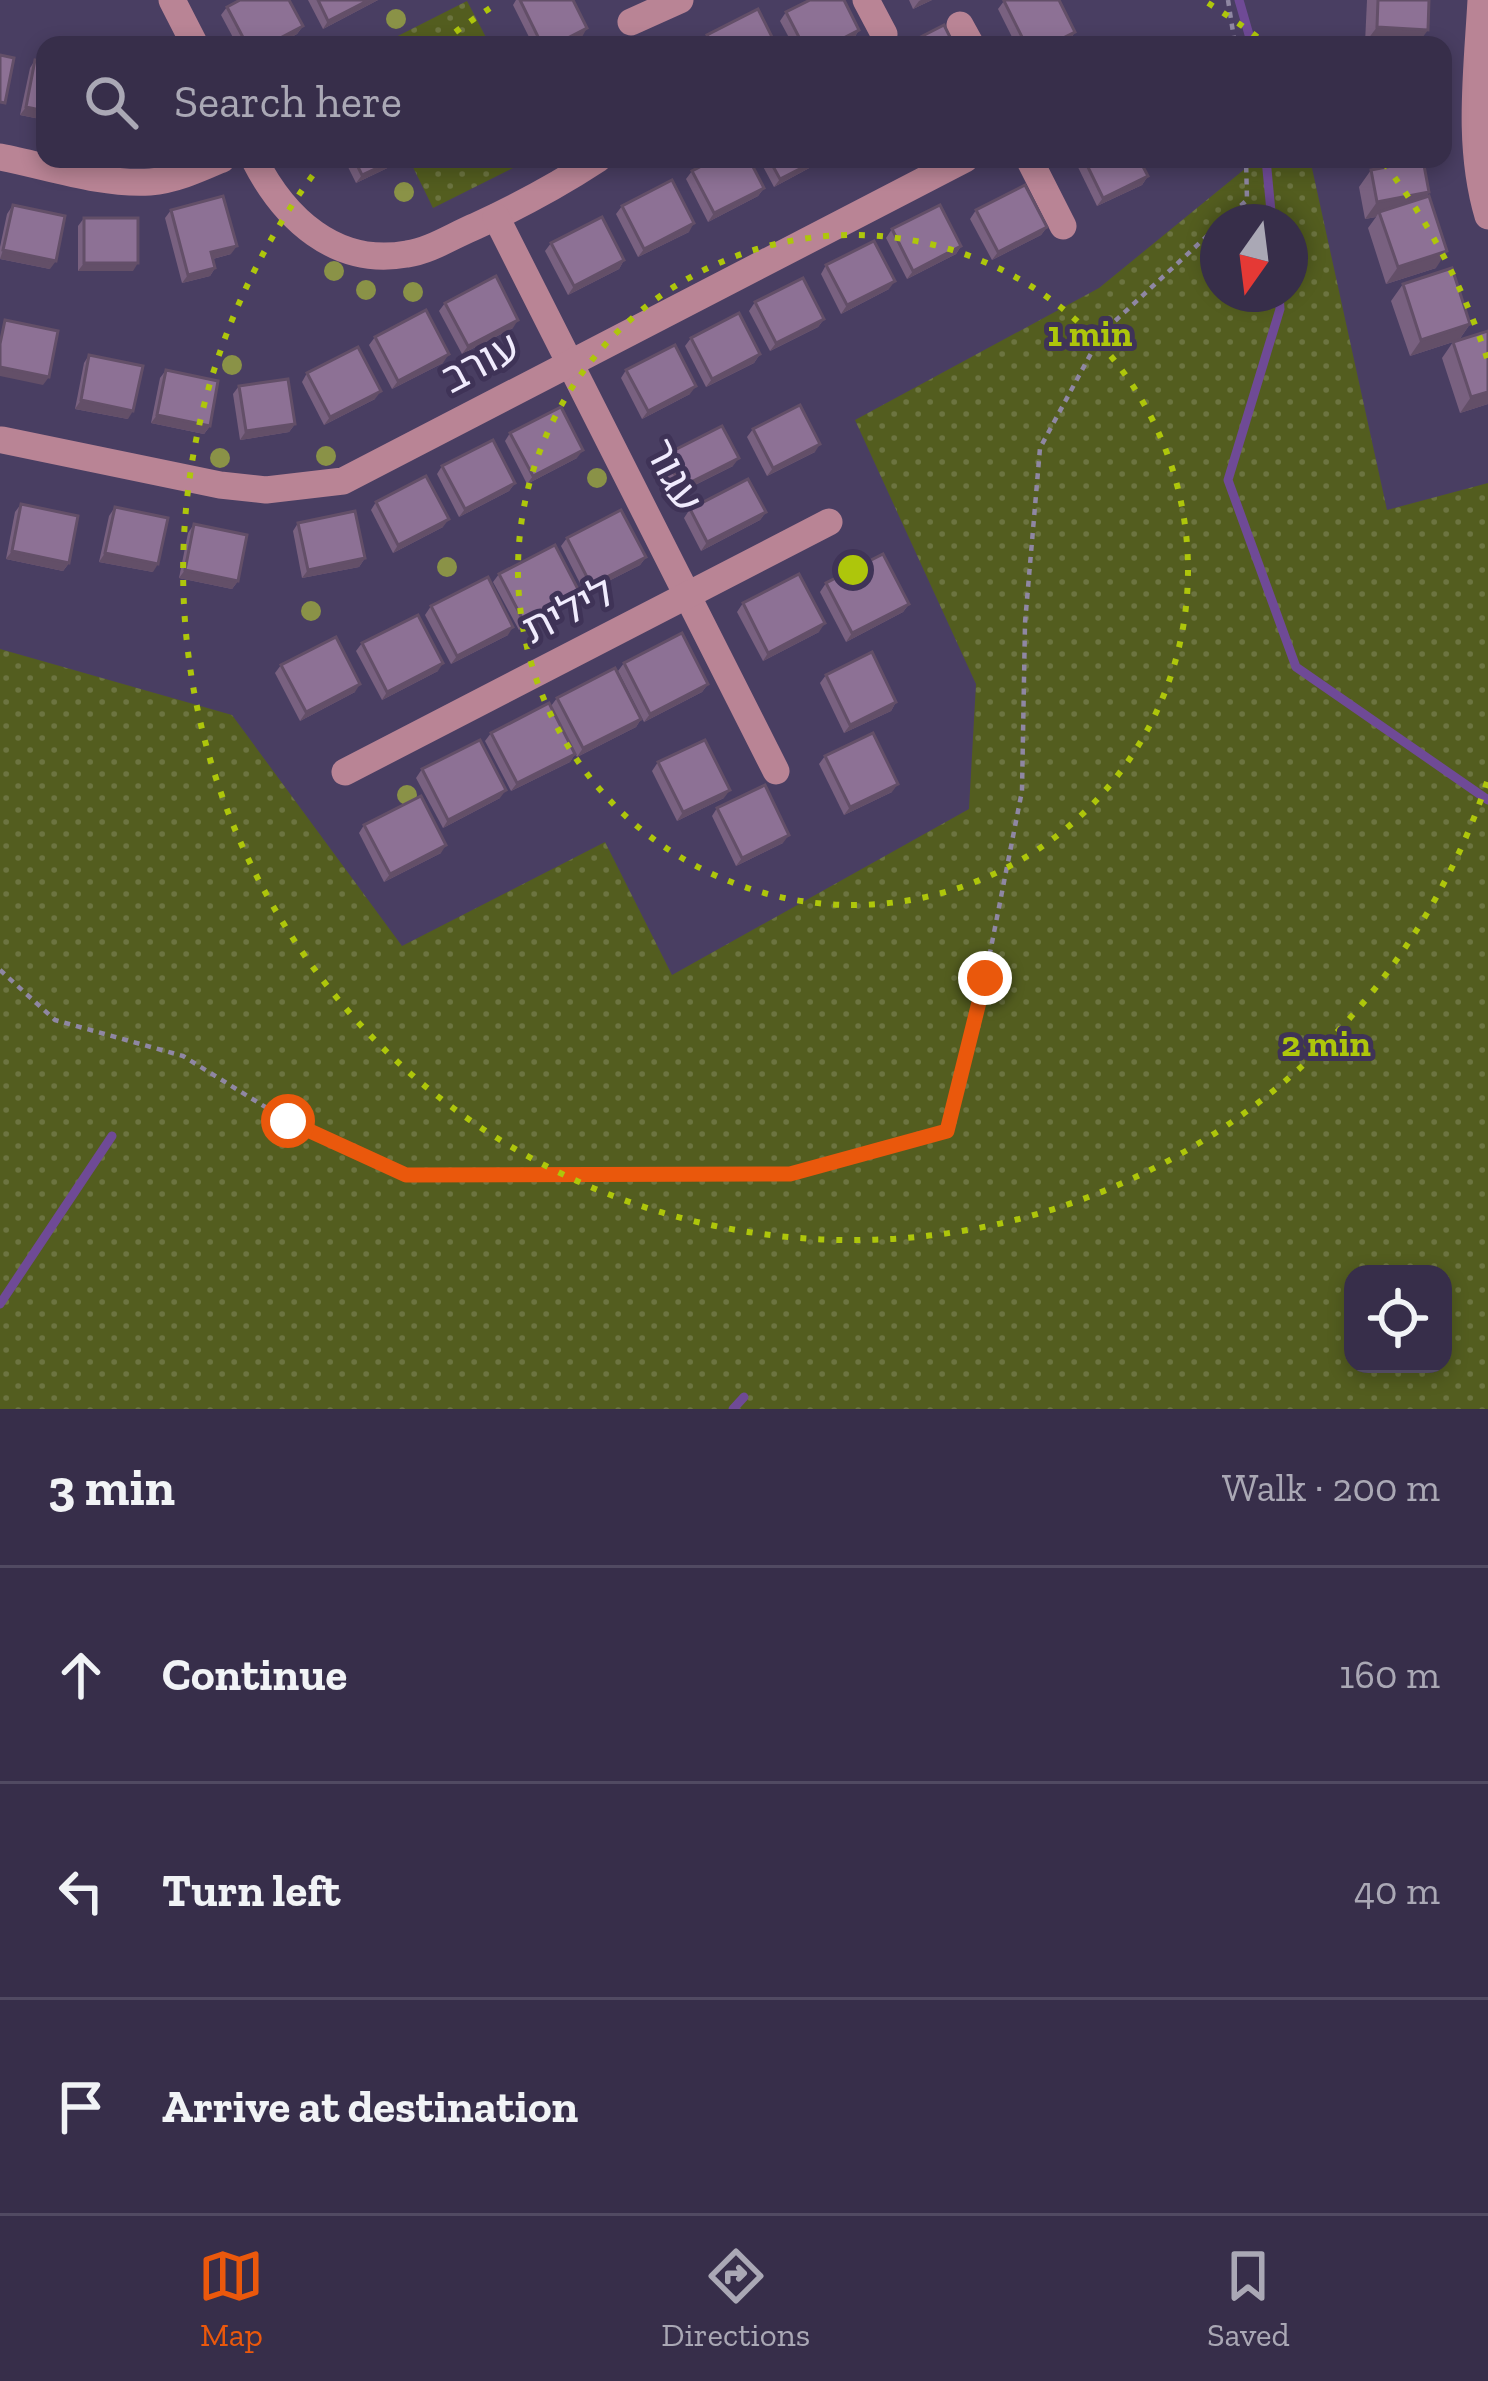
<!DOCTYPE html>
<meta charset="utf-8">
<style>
body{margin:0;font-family:"Zilla Slab","Noto Sans Hebrew",serif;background:#423a54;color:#f1f3f6}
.controls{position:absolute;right:36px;bottom:36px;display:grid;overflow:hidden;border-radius:24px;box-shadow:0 6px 18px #0003}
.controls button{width:108px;height:108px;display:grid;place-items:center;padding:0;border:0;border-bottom:3px solid #514a62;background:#372e4a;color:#f1f3f6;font:60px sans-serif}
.compass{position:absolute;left:1200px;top:204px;width:108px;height:108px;border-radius:50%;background:#372e4a;box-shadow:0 6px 18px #0003;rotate:194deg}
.stop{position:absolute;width:36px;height:36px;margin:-27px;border:9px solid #ea580c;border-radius:50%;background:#fff}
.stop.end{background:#ea580c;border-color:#fff;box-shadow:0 3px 12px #0008}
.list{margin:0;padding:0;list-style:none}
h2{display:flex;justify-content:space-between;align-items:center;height:156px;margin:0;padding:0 48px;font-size:51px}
h2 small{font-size:39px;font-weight:400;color:#aaa8b5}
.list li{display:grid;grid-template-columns:78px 1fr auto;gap:36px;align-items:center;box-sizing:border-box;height:216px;padding:0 48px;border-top:3px solid #514a62}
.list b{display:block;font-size:45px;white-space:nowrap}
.list em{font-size:39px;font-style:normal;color:#aaa8b5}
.icon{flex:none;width:66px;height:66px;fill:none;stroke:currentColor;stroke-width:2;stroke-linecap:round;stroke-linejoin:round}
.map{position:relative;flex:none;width:1488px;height:1409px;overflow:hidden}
.search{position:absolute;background:#372e4a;box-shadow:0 6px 18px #0003;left:36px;right:36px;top:36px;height:132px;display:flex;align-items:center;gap:30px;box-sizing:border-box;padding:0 42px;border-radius:24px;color:#aaa8b5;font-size:45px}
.sheet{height:804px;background:#372e4a}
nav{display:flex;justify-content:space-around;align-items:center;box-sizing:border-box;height:168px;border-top:3px solid #514a62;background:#372e4a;font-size:33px;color:#aaa8b5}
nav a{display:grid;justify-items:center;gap:6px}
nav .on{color:#ea580c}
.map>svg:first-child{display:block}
.green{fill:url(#green-dots);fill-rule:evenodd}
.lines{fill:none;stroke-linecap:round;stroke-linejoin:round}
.stream{stroke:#6f4a96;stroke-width:9}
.path{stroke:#8f87a3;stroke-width:4.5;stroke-dasharray:6 6;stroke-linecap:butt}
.minor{stroke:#b98495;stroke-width:27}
.tree{fill:#8a9247}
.wall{fill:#796180}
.shaded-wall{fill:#634f68}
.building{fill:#8d7195;stroke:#634f68;stroke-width:3}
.route{stroke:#ea580c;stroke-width:15}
.ring{fill:none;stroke:#aec60b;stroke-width:6;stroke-dasharray:6 12}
.labels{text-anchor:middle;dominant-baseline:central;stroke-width:10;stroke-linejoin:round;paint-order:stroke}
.street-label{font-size:42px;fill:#f0ebfd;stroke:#3f3357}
.centre{fill:#aec60b;stroke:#3f3357;stroke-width:6}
.ring-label{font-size:36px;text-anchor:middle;font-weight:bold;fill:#aec60b;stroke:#3f3357;stroke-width:10;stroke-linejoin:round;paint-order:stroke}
</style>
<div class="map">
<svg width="1488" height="1409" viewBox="0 0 1488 1409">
<defs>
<pattern id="green-dots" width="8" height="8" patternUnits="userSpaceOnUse" patternTransform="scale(3)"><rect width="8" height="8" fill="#535d1f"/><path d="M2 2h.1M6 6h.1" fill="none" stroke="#6c7440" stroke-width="1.8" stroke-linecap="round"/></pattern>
</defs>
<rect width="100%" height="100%" fill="#493e62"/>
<g class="green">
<polygon points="467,1 490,45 380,45"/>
<polygon points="409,159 531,159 433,208"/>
<path d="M1257 159H1310L1387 510 1488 483V1409H0V649L232 715 402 946 605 842 672 975 969 809 976 684 855 420 1099 288ZM1290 222V294H1218V222ZM1443 1274V1364H1353V1274Z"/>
</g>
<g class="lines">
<g class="stream">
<polyline points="1239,0 1252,45"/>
<polyline points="1266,159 1272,222"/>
<polyline points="1279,294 1280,309 1228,480 1296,667 1488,800"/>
<polyline points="0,1304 112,1136"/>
<polyline points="733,1409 744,1397"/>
</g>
<g class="path">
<polyline points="1228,0 1235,45"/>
<polyline points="1223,222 1247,200 1246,159"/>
<polyline points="0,970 55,1020 183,1056 288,1121 406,1175 790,1174 947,1131 985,978 1022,791 1025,623 1040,448 1102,333 1218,226"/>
</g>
<g class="minor">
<polyline points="172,0 195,45"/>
<polyline points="866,0 884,34"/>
<path d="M1481 0C1477 73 1467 145 1488 216"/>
<polyline points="631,22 680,0"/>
<polyline points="960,25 971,45"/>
<path d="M0 157C47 166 101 185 150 182 175 180 199 169 222 159"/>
<path d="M254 159C284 218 335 267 407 254 430 251 454 235 476 226 517 207 560 184 598 159"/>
<polyline points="1029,159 1063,226"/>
<polyline points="496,217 776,771"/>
<polyline points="2,440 220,485 266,490 343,481 965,159"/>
<polyline points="345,772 829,522"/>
</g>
</g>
<g class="tree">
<circle cx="396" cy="19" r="10"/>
<circle cx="404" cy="192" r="10"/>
<circle cx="334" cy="271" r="10"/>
<circle cx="366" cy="290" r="10"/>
<circle cx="413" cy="292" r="10"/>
<circle cx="232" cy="365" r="10"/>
<circle cx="326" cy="456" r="10"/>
<circle cx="220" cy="458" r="10"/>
<circle cx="597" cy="478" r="10"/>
<circle cx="447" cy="567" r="10"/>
<circle cx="311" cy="611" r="10"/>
<circle cx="407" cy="795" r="10"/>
</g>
<g class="wall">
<polygon points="308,0 378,0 323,29"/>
<polygon points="516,0 573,0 582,37 565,45 533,45 513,5"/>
<polygon points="909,0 932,0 913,9"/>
<polygon points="1367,0 1429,0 1417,45 1365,43"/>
<polygon points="1004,1 1075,32 1069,41 1060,45 1016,45 998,9"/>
<polygon points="227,7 303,26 297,34 277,45 237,45 221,15"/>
<polygon points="786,12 859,30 854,38 840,45 793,45 780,21"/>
<polygon points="707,35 776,45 702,45"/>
<polygon points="35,60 45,120 20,115 30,68"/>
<polygon points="344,159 403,159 400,162 356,183"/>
<polygon points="759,159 826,159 774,187"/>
<polygon points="1074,159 1139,159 1148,176 1142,185 1097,206"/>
<polygon points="1371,170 1429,192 1426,197 1436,268 1386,284 1368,228 1376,217 1365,219 1359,187"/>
<polygon points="692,171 764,188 758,196 708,222 686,179"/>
<polygon points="13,205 50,269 0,259 0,247 7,214"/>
<polygon points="622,206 689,232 638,257 616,214"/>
<polygon points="171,210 231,254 213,259 215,268 210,276 182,283 165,218"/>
<polygon points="976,210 1047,227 1041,235 992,260 970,219"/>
<polygon points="84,218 133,271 78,271 78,226"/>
<polygon points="892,229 961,246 956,254 907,279 886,238"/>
<polygon points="551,243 624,260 619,269 568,295 545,251"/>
<polygon points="826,265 889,289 841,314 821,274"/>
<polygon points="1403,284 1470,324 1459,340 1488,404 1460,413 1442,358 1453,342 1410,356 1391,301"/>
<polygon points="755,302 824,319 818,327 770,351 749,311"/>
<polygon points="445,303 513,328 462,354 439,311"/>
<polygon points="375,337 443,363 392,389 369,345"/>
<polygon points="691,338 760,354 754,363 706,387 685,346"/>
<polygon points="89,355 128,419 75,409 84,363"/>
<polygon points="166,370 210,426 204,434 151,423 160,378"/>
<polygon points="626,370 690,394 642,419 621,378"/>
<polygon points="307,373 375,399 324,425 302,382"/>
<polygon points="239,386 295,424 289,432 240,440 233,394"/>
<polygon points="753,429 815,452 767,476 747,437"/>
<polygon points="510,433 577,458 527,484 505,441"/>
<polygon points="665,455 733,466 675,495 659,464"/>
<polygon points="442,466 515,483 509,491 459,517 437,474"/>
<polygon points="376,502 443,527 393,553 371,510"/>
<polygon points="21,504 69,563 63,571 6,559 15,512"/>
<polygon points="115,507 153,572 99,562 109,516"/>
<polygon points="690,509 766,512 760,520 701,551 684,518"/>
<polygon points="298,523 365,558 359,567 302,578 293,531"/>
<polygon points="194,524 238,581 232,589 179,578 188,533"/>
<polygon points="567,538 646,557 640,565 585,593 561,546"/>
<polygon points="499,574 580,593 574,602 519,630 493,582"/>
<polygon points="826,583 909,604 903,612 846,642 820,592"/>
<polygon points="743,603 819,632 763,661 737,612"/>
<polygon points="431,606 508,635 451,664 425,615"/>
<polygon points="362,643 438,671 382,700 356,651"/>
<polygon points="624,663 708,684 702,692 644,722 618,671"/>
<polygon points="281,665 355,692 300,721 275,673"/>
<polygon points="826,675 896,702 891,711 844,733 820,683"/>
<polygon points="557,698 641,719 636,727 577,757 551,706"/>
<polygon points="491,733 575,754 570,762 511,791 485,741"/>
<polygon points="825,756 892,792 844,815 819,764"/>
<polygon points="658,762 724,798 677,821 652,771"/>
<polygon points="422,769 500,798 443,828 416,778"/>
<polygon points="717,808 783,843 736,866 712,816"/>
<polygon points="364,825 441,853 384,882 359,833"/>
</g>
<g class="shaded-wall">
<polygon points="369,0 378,0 323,29 328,21"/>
<polygon points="921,0 932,0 913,9 919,1"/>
<polygon points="303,26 297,34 277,45 269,45"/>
<polygon points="1377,27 1428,30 1417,45 1365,43"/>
<polygon points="587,28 582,37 565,45 554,45"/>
<polygon points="859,30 854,38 840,45 830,45"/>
<polygon points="1075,32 1069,41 1060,45 1049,45"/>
<polygon points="26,107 45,111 45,120 20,115"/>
<polygon points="396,159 403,159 400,162 356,183 362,175"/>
<polygon points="819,159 826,159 774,187 780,179"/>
<polygon points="1148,176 1142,185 1097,206 1103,198"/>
<polygon points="764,188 758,196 708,222 714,213"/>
<polygon points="1429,192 1418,209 1379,212 1376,217 1365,219 1377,202"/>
<polygon points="694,223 689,232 638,257 644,249"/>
<polygon points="1047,227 1041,235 992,260 998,252"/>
<polygon points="237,246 231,254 205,261 211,252"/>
<polygon points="961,246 956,254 907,279 913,271"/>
<polygon points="3,250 56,261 50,269 0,259"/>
<polygon points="1447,251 1436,268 1386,284 1398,267"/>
<polygon points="624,260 619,269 568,295 574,286"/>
<polygon points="84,263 138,263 133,271 78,271"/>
<polygon points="215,268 210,276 182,283 188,275"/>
<polygon points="895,281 889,289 841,314 847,305"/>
<polygon points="824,319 818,327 770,351 776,343"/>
<polygon points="518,320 513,328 462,354 468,346"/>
<polygon points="1470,324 1459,340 1410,356 1421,340"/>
<polygon points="449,354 443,363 392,389 398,381"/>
<polygon points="760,354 754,363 706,387 712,379"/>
<polygon points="0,367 49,377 43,385 0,376"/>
<polygon points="696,386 690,394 642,419 648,411"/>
<polygon points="381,391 375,399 324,425 330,417"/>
<polygon points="1488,392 1488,404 1460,413 1471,397"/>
<polygon points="81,400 133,411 128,419 75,409"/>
<polygon points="157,415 210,426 204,434 151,423"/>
<polygon points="295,424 289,432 240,440 246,431"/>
<polygon points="820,444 815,452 767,476 773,468"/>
<polygon points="583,450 577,458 527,484 533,476"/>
<polygon points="739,458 733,466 675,495 681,487"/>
<polygon points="515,483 509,491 459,517 465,509"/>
<polygon points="766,512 760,520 701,551 707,542"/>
<polygon points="449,519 443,527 393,553 398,545"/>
<polygon points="12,551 69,563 63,571 6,559"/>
<polygon points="105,553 158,564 153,572 99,562"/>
<polygon points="646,557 640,565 585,593 591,585"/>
<polygon points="365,558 359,567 302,578 308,570"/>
<polygon points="185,570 238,581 232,589 179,578"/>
<polygon points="580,593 574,602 519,630 524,622"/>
<polygon points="909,604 903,612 846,642 852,633"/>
<polygon points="825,623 819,632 763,661 768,653"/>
<polygon points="513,627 508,635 451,664 457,656"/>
<polygon points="443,663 438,671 382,700 387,692"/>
<polygon points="360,684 355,692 300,721 306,712"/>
<polygon points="708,684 702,692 644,722 650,714"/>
<polygon points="896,702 891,711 844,733 850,725"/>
<polygon points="641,719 636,727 577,757 583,748"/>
<polygon points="575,754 570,762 511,791 517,783"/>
<polygon points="898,784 892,792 844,815 850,807"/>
<polygon points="506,790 500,798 443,828 448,820"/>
<polygon points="730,790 724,798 677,821 683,812"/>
<polygon points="789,835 783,843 736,866 742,858"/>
<polygon points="446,845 441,853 384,882 390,874"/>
</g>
<g class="building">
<polygon points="240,0 289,0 303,26 271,43 272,45 247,45 227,7"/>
<polygon points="318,0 369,0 328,21"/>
<polygon points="520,0 573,0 587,28 554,45 542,45"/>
<polygon points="810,0 844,0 859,30 830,45 803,45 786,12"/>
<polygon points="1006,0 1059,0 1075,32 1049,45 1026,45 1004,1"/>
<polygon points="1378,0 1429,0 1428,30 1377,27"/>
<polygon points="758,9 776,45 712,45 707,35"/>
<polygon points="944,25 954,45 905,45"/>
<polygon points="0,55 14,58 5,103 0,102"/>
<polygon points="35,60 45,62 45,111 26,107"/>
<polygon points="354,159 396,159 362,175"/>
<polygon points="715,159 749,159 764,188 714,213 692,171"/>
<polygon points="769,159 819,159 780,179"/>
<polygon points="1084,159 1139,159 1148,176 1103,198"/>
<polygon points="1423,160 1429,192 1377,202 1371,170"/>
<polygon points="672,180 694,223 644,249 622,206"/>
<polygon points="1025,185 1047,227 998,252 976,210"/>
<polygon points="223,196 237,246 211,252 215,268 188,275 171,210"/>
<polygon points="1429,196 1447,251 1398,267 1379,212"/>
<polygon points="13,205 65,216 56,261 3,250"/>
<polygon points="940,205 961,246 913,271 892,229"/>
<polygon points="602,217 624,260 574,286 551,243"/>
<rect x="84" y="218" width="54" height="45"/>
<polygon points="874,241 895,281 847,305 826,265"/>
<polygon points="1452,268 1470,324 1421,340 1403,284"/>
<polygon points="496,276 518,320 468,346 445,303"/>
<polygon points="803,278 824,319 776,343 755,302"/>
<polygon points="426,310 449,354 398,381 375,337"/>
<polygon points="739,313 760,354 712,379 691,338"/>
<polygon points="5,320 58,331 49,377 0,367 0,344"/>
<polygon points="1488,331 1488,392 1471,397 1453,342"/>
<polygon points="675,345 696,386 648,411 626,370"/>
<polygon points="358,347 381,391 330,417 307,373"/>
<polygon points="89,355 143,366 133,411 81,400"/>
<polygon points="166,370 218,381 210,426 157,415"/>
<polygon points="288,379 295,424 246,431 239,386"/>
<polygon points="800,405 820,444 773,468 753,429"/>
<polygon points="561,407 583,450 533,476 510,433"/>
<polygon points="722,426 739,458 681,487 665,455"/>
<polygon points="493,440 515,483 465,509 442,466"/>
<polygon points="426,476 449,519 398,545 376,502"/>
<polygon points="748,479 766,512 707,542 690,509"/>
<polygon points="21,504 78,516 69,563 12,551"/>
<polygon points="115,507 168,518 158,564 105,553"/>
<polygon points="621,510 646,557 591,585 567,538"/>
<polygon points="355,511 365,558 308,570 298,523"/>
<polygon points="194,524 247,535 238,581 185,570"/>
<polygon points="555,545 580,593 524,622 499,574"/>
<polygon points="883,554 909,604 852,633 826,583"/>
<polygon points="799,574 825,623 768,653 743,603"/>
<polygon points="488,577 513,627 457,656 431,606"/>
<polygon points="418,615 443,663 387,692 362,643"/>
<polygon points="682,633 708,684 650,714 624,663"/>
<polygon points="336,637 360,684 306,712 281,665"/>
<polygon points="872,652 896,702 850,725 826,675"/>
<polygon points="615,668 641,719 583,748 557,698"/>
<polygon points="549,703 575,754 517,783 491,733"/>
<polygon points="873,733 898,784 850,807 825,756"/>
<polygon points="480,740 506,790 448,820 422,769"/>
<polygon points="705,740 730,790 683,812 658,762"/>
<polygon points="765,785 789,835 742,858 717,808"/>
<polygon points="421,796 446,845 390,874 364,825"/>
</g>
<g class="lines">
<polyline class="route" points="288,1121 406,1175 790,1174 947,1131 985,978"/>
</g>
<g class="ring">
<circle cx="853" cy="570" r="335"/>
<path d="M1487 782A669 669 0 1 1 322 163M441 43A669 669 0 0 1 498 3M1208 3A669 669 0 0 1 1265 43M1384 163A669 669 0 0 1 1487 358"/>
</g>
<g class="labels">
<g class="street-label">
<text transform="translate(480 362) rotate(-28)">עורב</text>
<text transform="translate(674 475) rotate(63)">עגור</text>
<text transform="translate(568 610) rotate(-27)">לילית</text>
</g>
</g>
<circle cx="853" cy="570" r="18" class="centre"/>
<g class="ring-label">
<text x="1090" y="346">1 min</text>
<text x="1326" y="1056">2 min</text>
</g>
</svg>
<div class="controls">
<button><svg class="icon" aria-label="locate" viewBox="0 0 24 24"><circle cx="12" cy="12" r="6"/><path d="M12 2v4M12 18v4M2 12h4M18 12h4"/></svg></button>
</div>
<svg class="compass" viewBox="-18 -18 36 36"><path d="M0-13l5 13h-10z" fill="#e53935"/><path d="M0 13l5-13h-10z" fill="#aaa8b5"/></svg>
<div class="stop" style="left:288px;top:1121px"></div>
<div class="stop end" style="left:985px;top:978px"></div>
<div class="search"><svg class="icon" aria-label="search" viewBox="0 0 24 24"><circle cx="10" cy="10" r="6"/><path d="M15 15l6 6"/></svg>Search here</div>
</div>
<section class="sheet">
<h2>3 min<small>Walk · 200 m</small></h2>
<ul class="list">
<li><svg class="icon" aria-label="ahead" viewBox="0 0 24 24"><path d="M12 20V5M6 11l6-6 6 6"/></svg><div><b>Continue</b></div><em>160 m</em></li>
<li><svg class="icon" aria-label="left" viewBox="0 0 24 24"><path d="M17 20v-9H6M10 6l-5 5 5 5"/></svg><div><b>Turn left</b></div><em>40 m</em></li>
<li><svg class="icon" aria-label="arrive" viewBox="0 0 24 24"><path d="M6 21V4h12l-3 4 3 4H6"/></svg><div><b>Arrive at destination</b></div></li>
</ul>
</section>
<nav>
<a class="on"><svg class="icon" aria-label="map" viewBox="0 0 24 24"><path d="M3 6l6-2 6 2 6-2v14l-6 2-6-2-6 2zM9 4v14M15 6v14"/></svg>Map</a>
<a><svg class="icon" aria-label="directions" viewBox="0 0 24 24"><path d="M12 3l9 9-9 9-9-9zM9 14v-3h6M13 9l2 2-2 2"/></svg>Directions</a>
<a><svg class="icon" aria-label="saved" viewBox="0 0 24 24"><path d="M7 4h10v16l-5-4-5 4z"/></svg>Saved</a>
</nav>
